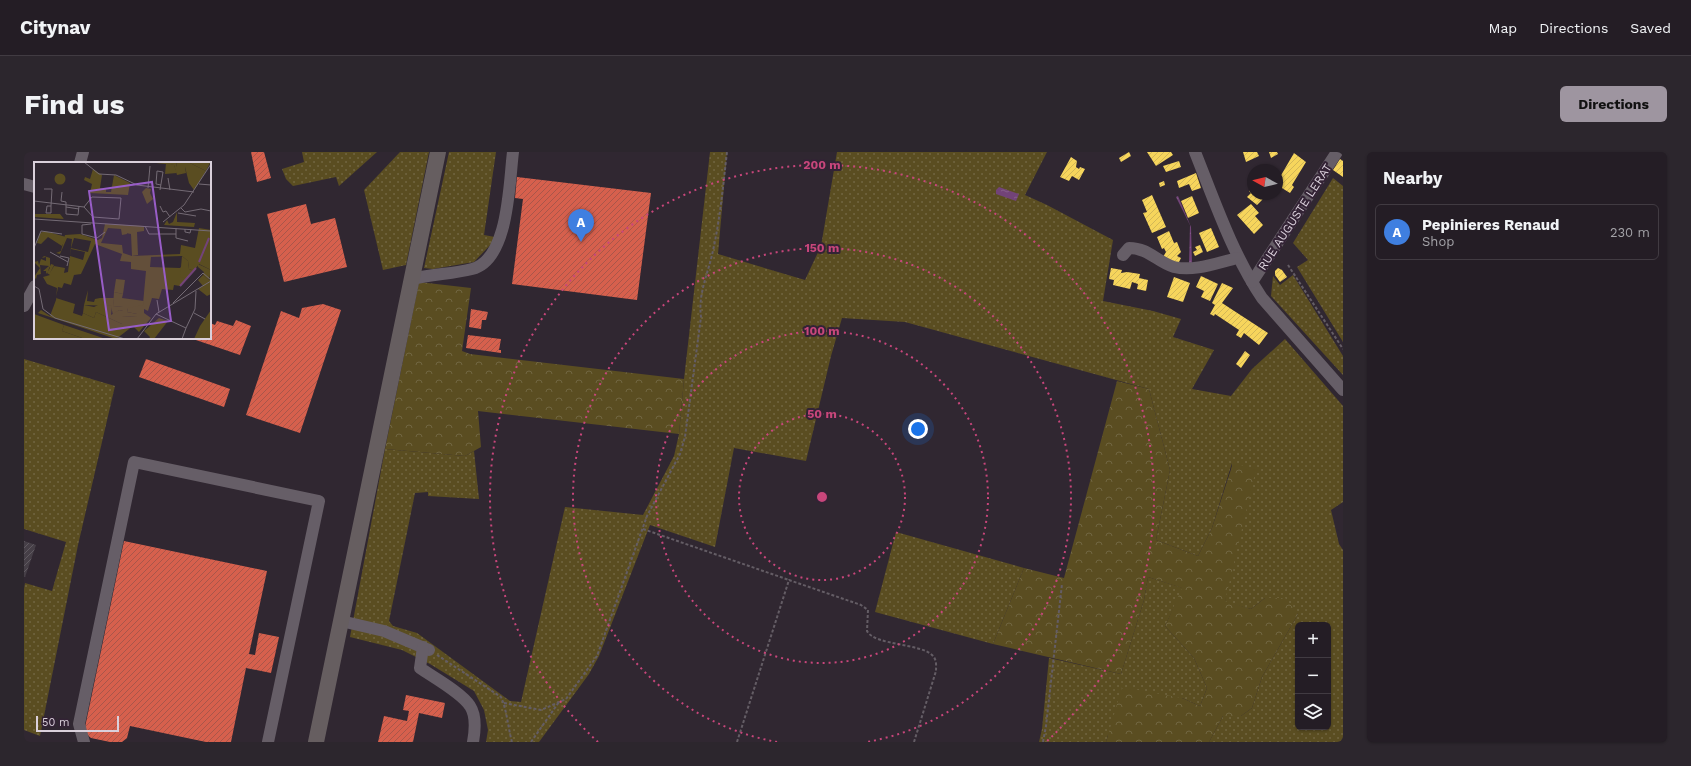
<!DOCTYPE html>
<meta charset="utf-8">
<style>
body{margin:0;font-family:"Work Sans",sans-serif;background:#2c262d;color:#f1f3f6}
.controls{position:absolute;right:12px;bottom:12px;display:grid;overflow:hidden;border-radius:6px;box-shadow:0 1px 3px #0004}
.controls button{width:36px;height:36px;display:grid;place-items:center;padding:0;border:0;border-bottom:1px solid #413b42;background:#241d25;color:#f1f3f6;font:20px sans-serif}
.compass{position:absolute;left:1223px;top:12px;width:36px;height:36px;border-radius:50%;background:#241d25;box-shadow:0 1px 3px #0004;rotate:278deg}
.scale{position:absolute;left:12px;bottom:10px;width:83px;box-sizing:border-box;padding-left:4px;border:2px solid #dad0db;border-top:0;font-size:11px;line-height:14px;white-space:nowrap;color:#dad0db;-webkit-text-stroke:3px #332335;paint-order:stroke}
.you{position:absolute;left:894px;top:277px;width:14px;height:14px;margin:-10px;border:3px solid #fff;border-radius:50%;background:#1a73e8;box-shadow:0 0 0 6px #1a73e833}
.badge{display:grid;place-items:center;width:26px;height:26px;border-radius:50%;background:#9e95a0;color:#fff;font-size:13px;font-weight:700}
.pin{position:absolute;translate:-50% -33px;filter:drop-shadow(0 1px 2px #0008)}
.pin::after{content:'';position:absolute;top:21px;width:14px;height:12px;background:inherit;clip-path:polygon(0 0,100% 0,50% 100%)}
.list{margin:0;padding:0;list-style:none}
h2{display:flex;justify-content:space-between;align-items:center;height:52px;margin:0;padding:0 16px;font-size:17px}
h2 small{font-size:13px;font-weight:400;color:#a3a2a7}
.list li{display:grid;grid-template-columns:26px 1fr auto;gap:12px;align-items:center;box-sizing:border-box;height:56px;margin:0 8px 8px;padding:0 8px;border:1px solid #413b42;border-radius:6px}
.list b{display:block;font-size:15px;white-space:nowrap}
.list p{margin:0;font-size:13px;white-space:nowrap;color:#a3a2a7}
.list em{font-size:13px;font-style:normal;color:#a3a2a7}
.icon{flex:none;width:22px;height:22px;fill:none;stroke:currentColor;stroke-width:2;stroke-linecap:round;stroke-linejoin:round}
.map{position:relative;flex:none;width:1319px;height:590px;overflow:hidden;border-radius:6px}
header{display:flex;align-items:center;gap:24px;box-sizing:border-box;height:56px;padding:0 20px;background:#241d25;border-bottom:1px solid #413b42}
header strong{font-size:19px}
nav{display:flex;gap:22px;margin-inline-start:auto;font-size:14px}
.intro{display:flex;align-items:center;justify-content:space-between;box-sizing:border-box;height:96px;padding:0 24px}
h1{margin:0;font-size:28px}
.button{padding:10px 18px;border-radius:6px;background:#9e95a0;color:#111;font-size:14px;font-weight:700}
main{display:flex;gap:24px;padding:0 24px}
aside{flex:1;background:#241d25;border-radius:6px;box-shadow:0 1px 3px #0004}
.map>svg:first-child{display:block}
.grass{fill:url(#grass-dots);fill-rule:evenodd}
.forest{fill:url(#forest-crowns)}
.water{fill:url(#water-ripples)}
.homes{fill:url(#homes-hatch)}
.shops{fill:url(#shops-hatch)}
.building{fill:url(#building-hatch)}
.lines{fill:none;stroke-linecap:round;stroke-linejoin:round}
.path{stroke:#645d65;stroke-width:2;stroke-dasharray:3 2;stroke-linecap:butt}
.minor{stroke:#665e67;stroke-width:12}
.major{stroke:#665e60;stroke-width:16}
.ring{fill:none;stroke:#c8467b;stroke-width:2;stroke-dasharray:2 4}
.labels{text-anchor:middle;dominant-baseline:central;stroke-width:4;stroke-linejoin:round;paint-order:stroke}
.street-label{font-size:12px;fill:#dad0db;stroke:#332335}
.inset-river{fill:none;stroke:#724378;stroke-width:2}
.inset-road{fill:none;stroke:#746b75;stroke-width:1}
.view{fill:#985dc7;fill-opacity:0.15;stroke:#985dc7;stroke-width:2}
.inset-edge{fill:none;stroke:#dad0db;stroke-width:2}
.centre{fill:#c8467b;stroke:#332335;stroke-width:2}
.ring-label{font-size:12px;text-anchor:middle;font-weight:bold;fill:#c8467b;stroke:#332335;stroke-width:4;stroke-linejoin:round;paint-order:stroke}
</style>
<header>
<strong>Citynav</strong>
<nav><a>Map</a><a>Directions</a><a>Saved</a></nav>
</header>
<div class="intro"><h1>Find us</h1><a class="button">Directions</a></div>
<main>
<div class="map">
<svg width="1319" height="590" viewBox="0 0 1319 590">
<defs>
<pattern id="grass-dots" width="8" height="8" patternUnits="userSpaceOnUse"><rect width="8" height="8" fill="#5a4d21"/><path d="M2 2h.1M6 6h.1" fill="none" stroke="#716641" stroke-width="1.8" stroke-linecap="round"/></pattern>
<pattern id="forest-crowns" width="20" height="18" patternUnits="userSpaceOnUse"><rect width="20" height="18" fill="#5a4d21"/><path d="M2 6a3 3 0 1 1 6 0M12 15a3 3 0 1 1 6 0" fill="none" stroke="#716641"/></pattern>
<pattern id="water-ripples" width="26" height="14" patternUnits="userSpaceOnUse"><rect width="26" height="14" fill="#724378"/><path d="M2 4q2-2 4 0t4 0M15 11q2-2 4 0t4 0" fill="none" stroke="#865d8b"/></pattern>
<pattern id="homes-hatch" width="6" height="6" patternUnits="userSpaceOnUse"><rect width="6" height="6" fill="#f6d55c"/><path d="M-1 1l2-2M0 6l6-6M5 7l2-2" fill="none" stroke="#d2b757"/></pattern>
<pattern id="shops-hatch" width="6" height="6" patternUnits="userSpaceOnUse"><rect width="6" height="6" fill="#d6604d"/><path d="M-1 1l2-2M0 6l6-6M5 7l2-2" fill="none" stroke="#a9564a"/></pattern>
<pattern id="building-hatch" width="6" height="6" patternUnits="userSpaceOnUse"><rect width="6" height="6" fill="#463f47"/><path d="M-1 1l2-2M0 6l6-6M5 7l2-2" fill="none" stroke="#605a61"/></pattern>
</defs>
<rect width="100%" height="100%" fill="#302731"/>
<g class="grass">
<polygon points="278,0 353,0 315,34 312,25 269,34 262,27 258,17 280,10"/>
<polygon points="376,0 405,0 382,113 359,118 340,38"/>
<polygon points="425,0 472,0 460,83 471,85 470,89 450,110 409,117 400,116"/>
<path d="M686 0H703L694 102 781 128 797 94 813 0H1023L1001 43 1023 53 1089 88 1079 149 1129 159 1157 167 1149 185 1190 198 1168 237 1207 244 1228 217 1261 187 1319 254V350L1307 358 1315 392 1319 398V590H1185L1199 564H1217L1228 556 1238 525 1274 462 1241 446 1227 457 1201 450 1208 311 1188 376 1174 404 1132 388 1146 318 1125 237 881 170 818 166 807 204 782 309 710 296 691 395 626 373 575 504 565 522 515 590H462L464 578 460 558 450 539 406 512 378 498 326 485 361 297 441 304 450 299 455 347 404 344V340L391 341 365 469 369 474 393 481 486 549 497 550 541 355 619 363 650 304 655 282 660 227ZM1274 473H1304V575H1274Z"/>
<polygon points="1309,26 1319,34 1319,190 1273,115 1284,108 1269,91"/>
<polygon points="1269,123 1319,204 1319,223 1247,144 1249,124 1256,133"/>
<polygon points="0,207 91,234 54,393 16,584 0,578 0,437 1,431 28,439 42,390 0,377"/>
<polygon points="872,380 1000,416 969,492 851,460"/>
<polygon points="1124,425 1159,436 1141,474 1170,506 1183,536 1176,554 1158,546 1084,583 1082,590 1015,590 1018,577 1025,506 1097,522 1120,448"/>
</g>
<g class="forest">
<polygon points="395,130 447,136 438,199 446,202 660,227 655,282 454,259 457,295 441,304 361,297"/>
<polygon points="1093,229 1125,237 1146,318 1132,388 1174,404 1188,376 1209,311 1232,317 1201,449 1227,457 1241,446 1261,446 1274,462 1238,525 1228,556 1217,564 1199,564 1185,590 1082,590 1098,535 1158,546 1176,554 1183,536 1170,506 1141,474 1158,436 1124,425 1120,448 1097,522 969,492 1000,416 1040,426"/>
</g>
<g class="water">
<polygon points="975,35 995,42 992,49 972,42 972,38"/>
<polygon points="1154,44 1167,75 1168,112 1165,115 1166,73 1152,45"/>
</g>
<g class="homes">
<polygon points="1105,0 1107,4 1097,10 1095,6"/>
<polygon points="1123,0 1147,0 1149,3 1132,14"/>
<polygon points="1219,0 1233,0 1235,4 1222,10"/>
<polygon points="1245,0 1253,0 1254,2 1247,6"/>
<polygon points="1270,1 1282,10 1268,33 1270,35 1266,41 1253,33 1253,23 1256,25"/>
<polygon points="1047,5 1053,9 1052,15 1055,17 1056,15 1061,17 1055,28 1048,24 1045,29 1036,25"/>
<polygon points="1316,7 1319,9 1319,25 1309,18"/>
<polygon points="1155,9 1157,15 1142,20 1139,14"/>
<polygon points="1172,21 1177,36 1168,39 1165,32 1155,36 1153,29"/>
<polygon points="1140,29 1141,33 1136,35 1135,31"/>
<polygon points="1229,35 1229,42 1239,42 1242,44 1233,53 1223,45 1227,41 1225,39"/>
<polygon points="1128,43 1142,75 1128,81 1119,61 1123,60 1118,48"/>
<polygon points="1168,44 1175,61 1164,66 1157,49"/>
<polygon points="1227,52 1235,61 1231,64 1239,73 1230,82 1213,63"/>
<polygon points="1187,76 1195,95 1183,100 1175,81"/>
<polygon points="1145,79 1150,91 1153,90 1157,100 1153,104 1157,106 1154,112 1139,105 1142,100 1140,96 1138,97 1133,85"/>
<polygon points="1176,93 1179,100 1171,104 1169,100 1173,98 1171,95"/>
<polygon points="1087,116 1098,118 1097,121 1103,120 1116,122 1115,126 1124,128 1122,139 1113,137 1114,132 1108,130 1106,137 1089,133 1090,128 1085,127"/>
<polygon points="1254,116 1258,118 1263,125 1256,130 1251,123 1251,119"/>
<polygon points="1177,124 1194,132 1186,149 1177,145 1180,139 1172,135"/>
<polygon points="1150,125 1166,131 1159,150 1143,145"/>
<polygon points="1198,131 1209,136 1198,151 1244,181 1235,193 1220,181 1217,186 1212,183 1215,178 1191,162 1190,164 1186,162 1191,153 1188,151"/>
<polygon points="1221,199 1226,203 1217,216 1212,212"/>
</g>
<g class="shops">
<polygon points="227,0 240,0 247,26 233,30"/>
<polygon points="493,25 627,41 613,148 488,132 499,47 491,46"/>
<polygon points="282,52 287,72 311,66 323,115 260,130 243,62"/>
<polygon points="299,152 317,158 276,281 222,263 257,159 275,166 278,156"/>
<polygon points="447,157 464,160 462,168 458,168 457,177 445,175"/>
<polygon points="212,168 227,174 216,203 166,186 186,186 186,171 191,173 193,169 209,174"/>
<polygon points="444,183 477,187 475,198 477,198 477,201 442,196"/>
<polygon points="122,207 206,237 200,255 115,225"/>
<polygon points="100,389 243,419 225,502 231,503 235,481 255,485 247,521 222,516 207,590 182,590 106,574 103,586 98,590 86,590 67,586 60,580"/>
<polygon points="382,543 421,551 418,566 395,561 389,590 354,590 360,564 383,569 385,559 379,558"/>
</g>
<polygon class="building" points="0,389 12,393 1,425 0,425"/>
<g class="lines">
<g class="path">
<polyline points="1264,113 1319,197"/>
<polyline points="619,377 765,428"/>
<path d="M413 503 477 545C483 558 484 576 488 590"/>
<path d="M480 551 517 558 542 547 573 504 623 364 656 302 661 285 677 165C674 143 683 124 688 103 696 69 699 34 703 0"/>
<polyline points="507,590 535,550"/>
<path d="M713 590 765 428 837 453 844 458 843 479C851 494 898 491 909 504 913 508 912 515 912 519L890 590"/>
<polyline points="1019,590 1022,574 1038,432"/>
</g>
<g class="minor">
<path d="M1171 0C1191 50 1208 101 1238 146L1319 238"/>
<polyline points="56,11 59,0"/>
<polyline points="0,32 11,35"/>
<path d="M1099 103 1105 96C1125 96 1133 110 1150 115 1171 120 1195 110 1214 106"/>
<path d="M388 127C408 122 429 122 448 117 485 108 485 31 489 0"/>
<polyline points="1228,130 1313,0"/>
<polyline points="0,154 11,134"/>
<polyline points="317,469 360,479 405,498"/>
<path d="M399 495 396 516C409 525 438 541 446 554 452 563 451 579 449 590"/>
<polyline points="60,590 55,572 110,310 295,349 244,590"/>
</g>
<polyline class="major" points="292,590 414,0"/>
</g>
<g class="ring">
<circle cx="798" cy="345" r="83"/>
<circle cx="798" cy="345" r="166"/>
<path d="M753 590A249 249 0 1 1 843 590"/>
<path d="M574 590A332 332 0 1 1 1022 590"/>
</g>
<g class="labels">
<g class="street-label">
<text transform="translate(1271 65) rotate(-57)">RUE AUGUSTE LERAT</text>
</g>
</g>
<g transform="translate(10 10)">
<rect width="177" height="177" fill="#302731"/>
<path d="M142 0H154L172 9 160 28 155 21 151 5H143ZM132 1 140 3 143 11 131 12ZM59 7 68 13 66 26 72 27V30H77L80 13 96 21 94 33 56 31 58 22 50 18 51 15 56 17ZM143 50V60L161 61 160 65 130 63 133 58 135 62 139 60ZM1 52H26L30 57 1 55ZM71 62 92 63 93 72 88 73 87 67 74 66 67 81 88 83 89 91 98 94 146 92 147 83 161 86 165 66 177 68V108L165 102 160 109 155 107 154 99 148 94 117 95 116 105 146 106 148 104V112L153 116 146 124 140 123 139 128 128 127 125 137 118 136 114 149 110 147V151L117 156 105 170 99 164 82 177 4 151 7 148 16 154 22 138 23 126 13 122 9 115 16 113 13 111 17 102 20 103 16 111 20 104 31 106 30 111 34 110 38 77 33 76 26 92 22 91 27 89 31 73 46 72 64 78 68 76ZM40 76 57 79 54 90 37 86ZM61 82 88 92 86 99 97 100V107L112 109 109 142 94 145 93 150 103 152V155L88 154V162L62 150 60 156 49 151 48 154 39 151 41 142 22 136 24 125 28 126 30 121 37 123 40 113 47 112ZM37 87 51 90 49 98 36 94ZM10 94 16 96V106L12 112V109H9L15 104 6 103 7 112 3 113 2 117 0 115 6 106 0 100 4 99 5 103 7 97 12 99V95L8 96ZM169 113 175 118 177 116V132L173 134 164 127 169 124 164 118ZM82 117 91 118 89 132 80 130ZM54 128 53 139 60 140 61 137 66 136H80L79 144 90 145 89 149 85 148 79 153 77 144 50 143ZM177 148V177H160L166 164ZM125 156 134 159 120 177H115L116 175 110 169ZM30 163 72 177H51L28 169Z" fill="#5a4d21" fill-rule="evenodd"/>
<path d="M142 0 143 5H151L152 11 143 13 140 3 122 1ZM154 0H173L176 1 172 9ZM20.5 17a5.5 5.5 0 1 1 11 0a5.5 5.5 0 1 1-11 0ZM112 26 117 27 116 31 119 37 113 42 108 30ZM92 63 110 64V69L103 70 104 93 98 94 97 72 92 71ZM11 69 32 75 28 84 14 75 7 82 3 81 6 71ZM148 94 154 99 155 107 160 109 153 116 146 115ZM164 102 177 108 175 118 169 113 170 110 164 105ZM80 130 89 132 88 136 110 139 109 143 94 146 93 150 103 152V155L88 154V162L62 150 60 156 49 151 50 143 60 145 66 142 78 144 77 153 85 148 89 149V145L79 144ZM0 152 30 163 28 169 51 177H0Z" fill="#5a4d21"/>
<path class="inset-river" d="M165 100 175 76M146 124 162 106"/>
<path class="inset-road" d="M50 0 65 12 82 13 103 23 160 30M134 16 136 28M165 22 177 23M114 26 116 4M10 27H18L17 44H13L12 51H17V44M126 28 129 10 123 9 122 22 127 23M28 30 27 39 32 40V52L44 53 45 44M0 39 50 45 59 55 85 57 87 36 58 35 50 45M126 44 129 50 132 49 136 55M32 45 45 47M147 46 151 50 167 47 177 49M144 51 162 54M0 57 177 69M129 60 150 43 177 2M57 62 48 63V72L63 76 71 70M111 64 115 72H142M142 66V76L154 79M151 67V70L156 71 157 67M0 86 7 69 28 72M16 90 34 100M26 94 35 96 33 104M0 124 5 127 9 147 21 156 91 177M123 138 125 150M139 141 169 111 177 118M160 151 171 157M122 152 152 166 148 177M152 166 161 147 162 129M103 177 122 152 177 119"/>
<path class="view" d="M118 20 137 159 75 168 55 29Z"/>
<rect width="177" height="177" class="inset-edge"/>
</g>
<circle cx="798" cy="345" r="6" class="centre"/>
<g class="ring-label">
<text x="798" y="17">200 m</text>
<text x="798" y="100">150 m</text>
<text x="798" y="183">100 m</text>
<text x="798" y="266">50 m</text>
</g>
</svg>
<div class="controls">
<button>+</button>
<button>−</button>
<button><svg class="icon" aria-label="layers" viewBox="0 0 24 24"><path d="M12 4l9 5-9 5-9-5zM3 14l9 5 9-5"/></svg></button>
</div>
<svg class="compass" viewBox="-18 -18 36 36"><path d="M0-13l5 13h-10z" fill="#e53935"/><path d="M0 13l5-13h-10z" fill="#a3a2a7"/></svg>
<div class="scale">50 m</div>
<div class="you"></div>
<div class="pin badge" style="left:557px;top:90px;background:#3f7fe0">A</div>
</div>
<aside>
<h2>Nearby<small></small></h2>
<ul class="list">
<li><span class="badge" style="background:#3f7fe0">A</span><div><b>Pepinieres Renaud</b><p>Shop</p></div><em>230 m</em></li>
</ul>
</aside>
</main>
